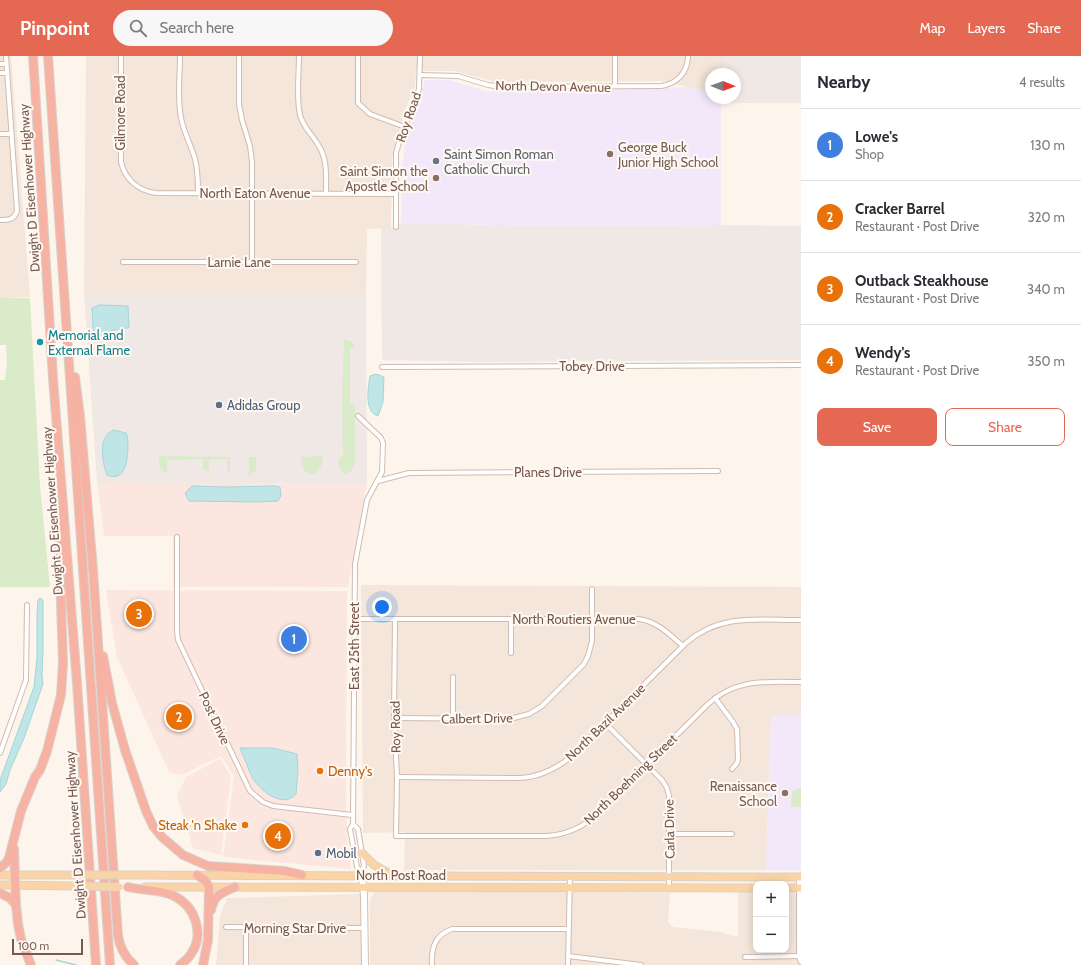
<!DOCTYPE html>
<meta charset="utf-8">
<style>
body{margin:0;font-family:Cabin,sans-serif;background:#f7f7f7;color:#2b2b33}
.controls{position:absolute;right:12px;bottom:12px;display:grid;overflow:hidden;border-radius:8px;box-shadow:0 2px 10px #0003}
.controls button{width:36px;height:36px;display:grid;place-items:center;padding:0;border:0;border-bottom:1px solid #e1e1e2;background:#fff;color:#2b2b33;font:20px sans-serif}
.compass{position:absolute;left:705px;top:12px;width:36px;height:36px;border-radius:50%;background:#fff;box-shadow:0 2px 10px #0003;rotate:91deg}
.scale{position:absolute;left:12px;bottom:10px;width:71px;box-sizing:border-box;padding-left:4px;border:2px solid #79594e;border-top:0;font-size:11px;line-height:14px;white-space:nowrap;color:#79594e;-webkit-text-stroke:3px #fff9f3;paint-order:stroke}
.you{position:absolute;left:382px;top:551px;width:14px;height:14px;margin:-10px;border:3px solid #fff;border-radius:50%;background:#1a73e8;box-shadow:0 0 0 6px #1a73e833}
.badge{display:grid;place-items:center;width:26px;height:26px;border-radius:50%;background:#e56853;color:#fff;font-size:13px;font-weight:700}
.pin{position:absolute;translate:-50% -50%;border:2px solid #fff;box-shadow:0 1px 4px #0006}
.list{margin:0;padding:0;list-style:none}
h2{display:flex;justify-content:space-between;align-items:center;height:52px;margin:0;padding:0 16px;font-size:17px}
h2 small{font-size:13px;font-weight:400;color:#7c7c81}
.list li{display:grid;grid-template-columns:26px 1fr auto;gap:12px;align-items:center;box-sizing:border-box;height:72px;padding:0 16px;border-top:1px solid #e1e1e2}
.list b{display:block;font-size:15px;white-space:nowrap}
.list p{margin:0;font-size:13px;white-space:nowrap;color:#7c7c81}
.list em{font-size:13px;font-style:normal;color:#7c7c81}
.actions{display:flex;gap:8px;padding:12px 16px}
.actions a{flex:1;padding:9px 0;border:1px solid #e56853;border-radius:8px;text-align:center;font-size:14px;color:#e56853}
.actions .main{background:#e56853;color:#fff}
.icon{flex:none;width:22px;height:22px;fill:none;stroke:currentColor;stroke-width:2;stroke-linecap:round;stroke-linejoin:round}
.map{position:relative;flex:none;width:801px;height:909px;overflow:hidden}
header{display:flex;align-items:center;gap:24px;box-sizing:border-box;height:56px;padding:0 20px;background:#e56853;color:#fff}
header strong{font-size:19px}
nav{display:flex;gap:22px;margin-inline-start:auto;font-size:14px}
.search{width:280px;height:36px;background:#f7f7f7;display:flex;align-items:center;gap:10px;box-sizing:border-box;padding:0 14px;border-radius:22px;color:#7c7c81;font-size:15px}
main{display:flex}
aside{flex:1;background:#fff}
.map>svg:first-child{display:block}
.residential{fill:#f4e6da}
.commercial{fill:#fce6e0}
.industrial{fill:#efe8e4}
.education{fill:#f2e8fa}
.green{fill:#daebc9}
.water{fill:#bfe5e7;stroke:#a5d5d9}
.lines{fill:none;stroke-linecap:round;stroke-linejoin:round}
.stream{stroke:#a5d5d9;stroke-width:1.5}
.street-casing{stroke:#d0bbb0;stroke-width:6}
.secondary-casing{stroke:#d5beb0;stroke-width:8}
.primary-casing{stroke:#d9d1cd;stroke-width:9}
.highway-casing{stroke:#d9d1cd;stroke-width:10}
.street{stroke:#fff;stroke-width:4}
.secondary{stroke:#fff;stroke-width:6}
.primary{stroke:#fad4a6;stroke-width:7}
.highway{stroke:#f6b3a4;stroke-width:8}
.primary-bridge-casing{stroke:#d9d1cd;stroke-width:9;stroke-linecap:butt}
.primary-bridge{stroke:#fad4a6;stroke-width:7}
.education-dot{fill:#8d6e63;stroke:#fff9f3;stroke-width:1.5}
.worship-dot{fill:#6b7280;stroke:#fff9f3;stroke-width:1.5}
.culture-dot{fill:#0f9aa8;stroke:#fff9f3;stroke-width:1.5}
.service-dot{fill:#5c6f8a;stroke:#fff9f3;stroke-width:1.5}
.food-dot{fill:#e8710a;stroke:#fff9f3;stroke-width:1.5}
.labels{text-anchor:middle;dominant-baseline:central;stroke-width:4;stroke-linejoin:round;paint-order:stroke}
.street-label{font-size:13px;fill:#79594e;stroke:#fff9f3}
.education-label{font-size:13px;fill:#785e54;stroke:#fff9f3;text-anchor:end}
.worship-label{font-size:13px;fill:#5b616d;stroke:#fff9f3;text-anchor:start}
.culture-label{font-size:13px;fill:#0d838f;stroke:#fff9f3;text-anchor:start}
.service-label{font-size:13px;fill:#4e5e75;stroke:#fff9f3;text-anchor:start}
.food-label{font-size:13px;fill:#c56008;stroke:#fff9f3;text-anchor:start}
</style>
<header>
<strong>Pinpoint</strong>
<div class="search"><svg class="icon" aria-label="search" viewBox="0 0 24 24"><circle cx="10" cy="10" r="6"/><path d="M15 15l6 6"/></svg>Search here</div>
<nav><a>Map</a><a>Layers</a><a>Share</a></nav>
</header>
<main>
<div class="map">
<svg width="801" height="909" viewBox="0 0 801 909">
<rect width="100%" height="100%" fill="#fdf5ec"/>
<g class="residential">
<polygon points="0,0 11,0 30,241 0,242"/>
<polygon points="86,0 722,0 722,18 711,18 711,37 664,25 496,26 454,15 416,15 415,32 404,56 392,104 391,172 367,173 366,238 84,238"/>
<polygon points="361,529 801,531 801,659 771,659 766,814 404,814 405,776 363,777"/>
<polygon points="385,835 670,837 668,866 673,871 720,876 738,881 738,836 756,836 756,894 786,894 786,837 801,837 801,909 370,909 370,842 375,836"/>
<polygon points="361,838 361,909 216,909 220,861 227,842"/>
</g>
<g class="commercial">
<polygon points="97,426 367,428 348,531 173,531 173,480 104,480"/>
<polygon points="106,534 347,535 346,743 347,781 351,813 223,801 234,720 221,700 182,719 169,716 117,601"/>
<polygon points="220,703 231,720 221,799 193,792 177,740 186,721"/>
</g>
<g class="industrial">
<polygon points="722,0 801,0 801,47 721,47 721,42 735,42 735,18 722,18"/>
<polygon points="401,167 544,170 721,169 801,170 801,304 485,306 382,304 381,172 391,172"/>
<polygon points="84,238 366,238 367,428 97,426"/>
</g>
<g class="education">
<polygon points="425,24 449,24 486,35 545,36 689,31 711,37 711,42 721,42 721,169 544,170 401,167 402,109 407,80"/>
<polygon points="771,659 801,659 801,814 766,814"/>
</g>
<g class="green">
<polygon points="0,242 30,242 40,429 50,531 0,531 0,324 5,324 7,307 6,289 0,289"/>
<path d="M344 284C350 284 354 286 355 292H350V346L355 350V408C353 412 351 416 346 418L342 415 338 409 340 401 343 400 342 349Z"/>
<path d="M160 400 230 401V417L227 414V403H209V416L203 413V403L167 404V416L164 417C159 412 157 407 160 400Z"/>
<path d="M323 400C322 409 320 418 310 418 302 415 301 409 301 401Z"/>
<polygon points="249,401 256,401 256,414 249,420"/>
<polygon points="801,732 801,751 791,751 792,735"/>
</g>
<g class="water">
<path d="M99 249 128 250 129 272C117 272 107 276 96 282L93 272 92 252Z"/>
<path d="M376 318 384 321 383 346 378 360C364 356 368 332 370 320Z"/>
<path d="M114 374 126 377C128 382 128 387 128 392 127 405 126 426 107 419 103 408 99 389 107 379 108 377 112 375 114 374Z"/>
<polygon points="192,430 225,431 275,430 280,431 281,440 278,445 256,446 189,445 185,437"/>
<polygon points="40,542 43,544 43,595 42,619 43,628 24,682 10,714 6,728 0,736 0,724 34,631 37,602 37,559 38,544"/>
<path d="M240 692H273L297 698 298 714 296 738C283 753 260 735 252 721 248 712 244 701 240 692Z"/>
</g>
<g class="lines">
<polyline class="stream" points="56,904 76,909"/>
<g class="street-casing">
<g id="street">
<path d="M121 0V106C125 123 138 135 156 137L396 138"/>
<path d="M180 0C180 20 177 42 181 62 184 77 191 89 195 103 198 114 198 126 198 137"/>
<polyline points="239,0 239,48 242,64 250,90 252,106 252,206"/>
<path d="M299 0C299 18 296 41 300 59 303 71 311 77 317 87 328 102 326 120 326 138"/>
<polyline points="358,0 358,47 370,58 405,71"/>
<polyline points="615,0 615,30"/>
<polyline points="0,8 6,8"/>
<polyline points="0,17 7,17"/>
<path d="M420 19 458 20 488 29 502 31 661 30C677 28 688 16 688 0"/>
<polyline points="0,78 11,78"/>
<path d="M0 164C8 164 14 164 17 155L6 0"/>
<polyline points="396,171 396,97 400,83 419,33 420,0"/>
<polyline points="123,206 356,206"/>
<polyline points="382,311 801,309"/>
<polyline points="358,360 381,382 383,387 382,416 367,444 355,508 353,768 350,773 357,811 361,816 362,819"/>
<polyline points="378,425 409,417 718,415"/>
<polyline points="177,481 177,575 178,584 250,735 263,746 273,750 352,759"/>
<path d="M355 563H639C658 566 669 578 683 590"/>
<path d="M395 563 394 662 397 721 396 780H546C564 779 579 773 593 762L707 649C735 622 766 626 801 626"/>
<polyline points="511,597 511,563"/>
<polyline points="715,642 733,666 737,673 738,703 737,707 732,713"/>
<polyline points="394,662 510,663 529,658 542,650 584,608 588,600 592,585 592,533"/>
<polyline points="453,662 453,621"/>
<polyline points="605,667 662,724 667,732 669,740 669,832"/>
<polyline points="0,697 26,624 27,549"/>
<path d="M397 721 520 722C540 721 556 713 572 700L686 587C721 557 758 564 801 564"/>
<polyline points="353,768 358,773 364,810 361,816"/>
<polyline points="670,778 732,778"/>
<polyline points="799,821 799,901 801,906"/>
<polyline points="226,871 365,872"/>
<polyline points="568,900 641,909"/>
<polyline points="745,901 799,900"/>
<polyline points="246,909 246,872"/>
<path d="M432 909C431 892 435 879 452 873H568"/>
<polyline points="568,909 570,820"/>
</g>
</g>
<g class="secondary-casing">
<polyline id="secondary" points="362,819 364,840 365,909"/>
</g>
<g class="primary-casing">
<g id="primary">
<polyline points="362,797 374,809 392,819"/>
<polyline points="0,819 75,819"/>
<polyline points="118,819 801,821"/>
<polyline points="0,829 75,830"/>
<polyline points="145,831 756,832"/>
<polyline points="786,832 801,832"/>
</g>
</g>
<g class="highway-casing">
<g id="highway">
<polyline points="33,0 53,322 77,627 96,909"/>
<polyline points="48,0 110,909"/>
<path d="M75 321 80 360 93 514 118 880C120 892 125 901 134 909"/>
<polyline points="103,600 112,647 125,694 146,755 153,770 162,781 183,799 208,810 285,815 302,819"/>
<polyline points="14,793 16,849 18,868 21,883 31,909"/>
<polyline points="0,812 7,806 9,802 21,755 35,721 40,714 47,695 61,639 63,607 58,454"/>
<polyline points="197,819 205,824 209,831 208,884 203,909"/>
<path d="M128 831C143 835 160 833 174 840 195 850 205 878 191 898 188 903 184 906 180 909"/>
<polyline points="0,837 10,842 16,849"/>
<path d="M211 854C214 839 221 837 235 831"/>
</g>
</g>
<use href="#street" class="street"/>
<use href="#secondary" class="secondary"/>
<use href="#primary" class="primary"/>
<use href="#highway" class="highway"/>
<g class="primary-bridge-casing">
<g id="primary-bridge">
<polyline points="75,819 118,819"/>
<polyline points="75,830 119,831"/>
</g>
</g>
<use href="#primary-bridge" class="primary-bridge"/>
</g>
<g class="education-dot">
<circle cx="610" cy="98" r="4"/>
<circle cx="436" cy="122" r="4"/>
<circle cx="785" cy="737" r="4"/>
</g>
<circle class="worship-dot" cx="436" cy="105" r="4"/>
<circle class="culture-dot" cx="40" cy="286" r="4"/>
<g class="service-dot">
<circle cx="219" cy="349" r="4"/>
<circle cx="318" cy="797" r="4"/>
</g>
<g class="food-dot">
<circle cx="320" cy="715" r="4"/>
<circle cx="245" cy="769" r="4"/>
</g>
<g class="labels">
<g class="street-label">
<text transform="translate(553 30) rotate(1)">North Devon Avenue</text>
<text transform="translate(120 57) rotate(-90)">Gilmore Road</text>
<text transform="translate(408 61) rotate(-71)">Roy Road</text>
<text transform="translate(29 132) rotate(-94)">Dwight D Eisenhower Highway</text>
<text x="255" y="137">North Eaton Avenue</text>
<text x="239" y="206">Larnie Lane</text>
<text x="592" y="310">Tobey Drive</text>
<text x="548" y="416">Planes Drive</text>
<text transform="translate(52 455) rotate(-94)">Dwight D Eisenhower Highway</text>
<text x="574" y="563">North Routiers Avenue</text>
<text transform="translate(354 590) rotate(-90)">East 25th Street</text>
<text transform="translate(215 662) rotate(65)">Post Drive</text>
<text transform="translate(477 662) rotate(-1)">Calbert Drive</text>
<text transform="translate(605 666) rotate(-44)">North Bazil Avenue</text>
<text transform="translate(395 671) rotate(-91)">Roy Road</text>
<text transform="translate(630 723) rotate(-44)">North Boehning Street</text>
<text transform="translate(669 773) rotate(-91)">Carla Drive</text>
<text transform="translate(75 779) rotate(-94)">Dwight D Eisenhower Highway</text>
<text x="401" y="819">North Post Road</text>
<text x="295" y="872">Morning Star Drive</text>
</g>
<g class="education-label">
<text x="618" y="91" text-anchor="start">George Buck<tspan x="618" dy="15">Junior High School</tspan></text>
<text x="428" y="115">Saint Simon the<tspan x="428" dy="15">Apostle School</tspan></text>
<text x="777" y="730">Renaissance<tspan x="777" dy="15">School</tspan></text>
</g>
<g class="worship-label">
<text x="444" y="98">Saint Simon Roman<tspan x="444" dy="15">Catholic Church</tspan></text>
</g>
<g class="culture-label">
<text x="48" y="279">Memorial and<tspan x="48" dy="15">External Flame</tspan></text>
</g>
<g class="service-label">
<text x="227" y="349">Adidas Group</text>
<text x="326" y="797">Mobil</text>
</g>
<g class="food-label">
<text x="328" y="715">Denny's</text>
<text x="237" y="769" text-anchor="end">Steak 'n Shake</text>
</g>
</g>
</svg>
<div class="controls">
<button>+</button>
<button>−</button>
</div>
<svg class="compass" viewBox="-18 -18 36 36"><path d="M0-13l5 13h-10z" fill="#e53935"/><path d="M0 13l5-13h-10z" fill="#7c7c81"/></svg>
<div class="scale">100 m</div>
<div class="you"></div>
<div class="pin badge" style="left:294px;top:583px;background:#3f7fe0">1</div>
<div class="pin badge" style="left:179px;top:661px;background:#e8710a">2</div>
<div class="pin badge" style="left:139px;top:558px;background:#e8710a">3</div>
<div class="pin badge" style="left:278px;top:780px;background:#e8710a">4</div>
</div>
<aside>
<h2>Nearby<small>4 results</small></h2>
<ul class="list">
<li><span class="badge" style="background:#3f7fe0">1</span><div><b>Lowe's</b><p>Shop</p></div><em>130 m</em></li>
<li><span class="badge" style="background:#e8710a">2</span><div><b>Cracker Barrel</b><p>Restaurant · Post Drive</p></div><em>320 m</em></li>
<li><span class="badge" style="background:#e8710a">3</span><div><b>Outback Steakhouse</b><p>Restaurant · Post Drive</p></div><em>340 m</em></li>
<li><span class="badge" style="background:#e8710a">4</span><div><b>Wendy's</b><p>Restaurant · Post Drive</p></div><em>350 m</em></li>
</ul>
<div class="actions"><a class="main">Save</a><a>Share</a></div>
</aside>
</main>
